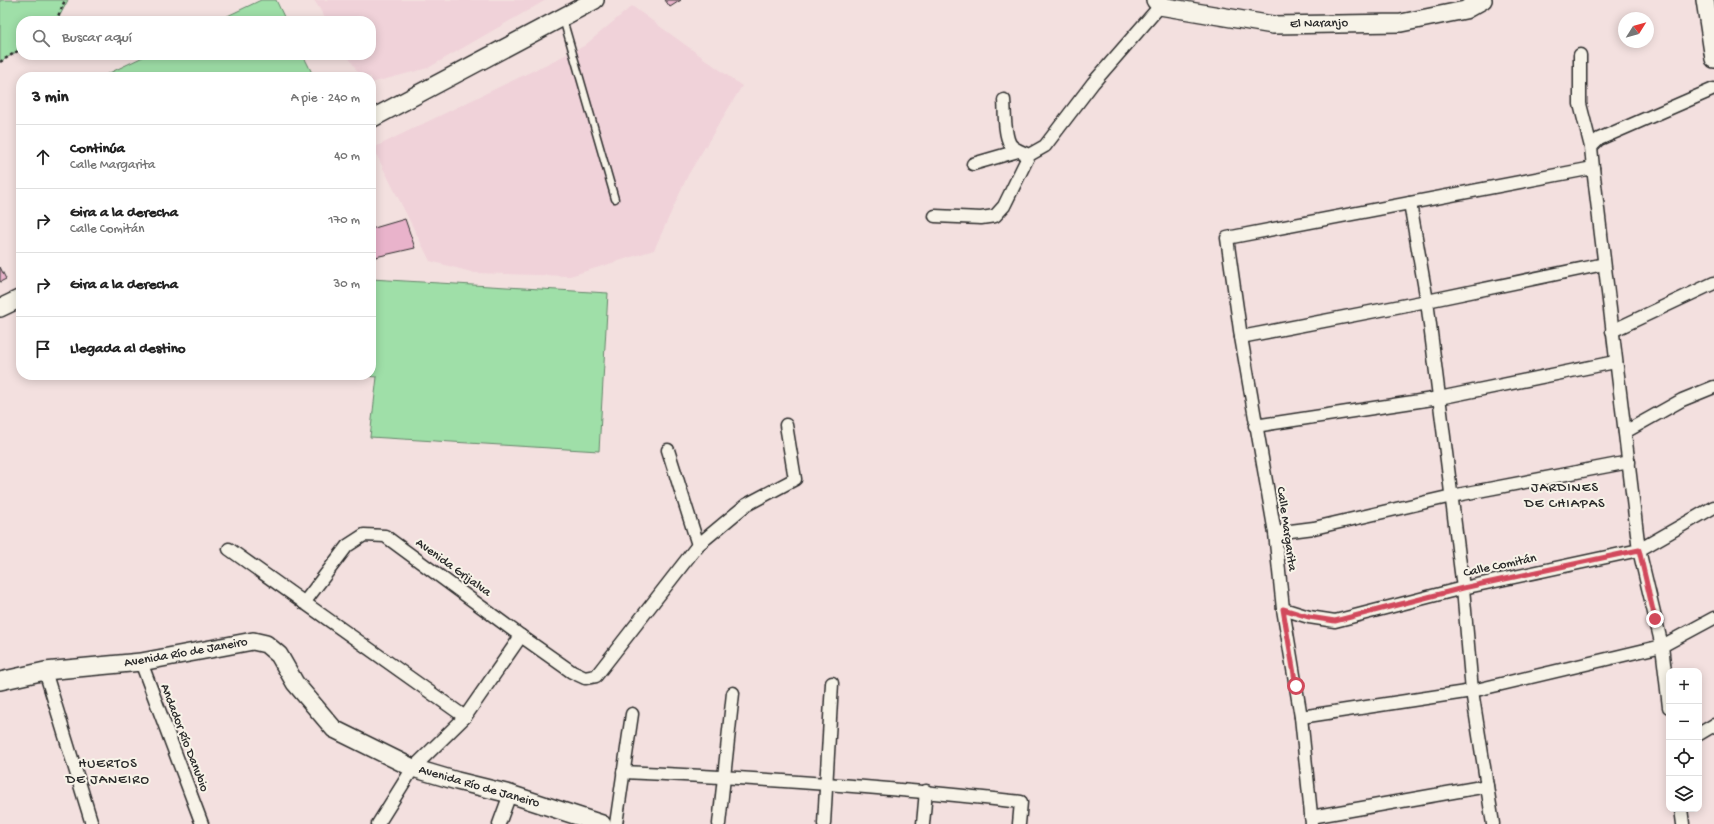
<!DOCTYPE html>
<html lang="es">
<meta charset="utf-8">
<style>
body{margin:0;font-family:"Gochi Hand",sans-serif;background:#f6f6f6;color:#222}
.controls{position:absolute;right:12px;bottom:12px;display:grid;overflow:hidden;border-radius:8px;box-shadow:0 2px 10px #0003}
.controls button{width:36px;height:36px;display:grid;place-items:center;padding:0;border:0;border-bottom:1px solid #e0e0e0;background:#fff;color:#222;font:20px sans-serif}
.compass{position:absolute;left:1618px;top:12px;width:36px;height:36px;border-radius:50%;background:#fff;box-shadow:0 2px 10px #0003;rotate:53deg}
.stop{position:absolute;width:12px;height:12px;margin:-9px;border:3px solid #d1495b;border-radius:50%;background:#fff}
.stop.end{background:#d1495b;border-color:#fff;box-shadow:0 1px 4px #0008}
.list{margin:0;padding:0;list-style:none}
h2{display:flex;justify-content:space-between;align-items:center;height:52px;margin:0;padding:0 16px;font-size:17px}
h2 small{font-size:13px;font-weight:400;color:#767676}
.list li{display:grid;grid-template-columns:26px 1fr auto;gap:12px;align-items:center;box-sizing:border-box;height:64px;padding:0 16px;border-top:1px solid #e0e0e0}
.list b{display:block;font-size:15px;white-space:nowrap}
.list p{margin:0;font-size:13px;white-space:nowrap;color:#767676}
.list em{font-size:13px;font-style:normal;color:#767676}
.icon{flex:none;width:22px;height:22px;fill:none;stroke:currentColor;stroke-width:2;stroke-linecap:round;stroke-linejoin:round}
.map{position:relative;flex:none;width:1714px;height:824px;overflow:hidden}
.search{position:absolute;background:#fff;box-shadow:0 2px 10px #0003;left:16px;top:16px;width:360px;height:44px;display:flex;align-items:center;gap:10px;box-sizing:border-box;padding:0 14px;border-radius:16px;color:#767676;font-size:15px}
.panel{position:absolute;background:#fff;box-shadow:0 2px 10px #0003;left:16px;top:72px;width:360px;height:308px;border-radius:16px}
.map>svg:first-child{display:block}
.built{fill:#f0d2d9}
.green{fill:#9fdfa8;stroke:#65856a}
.building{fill:#e9b3cb;stroke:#2b2b2b}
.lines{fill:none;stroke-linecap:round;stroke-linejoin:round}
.lane-casing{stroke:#2b2b2b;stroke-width:9}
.street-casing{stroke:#2b2b2b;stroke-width:15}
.secondary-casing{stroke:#2b2b2b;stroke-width:20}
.path{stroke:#2b2b2b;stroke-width:2.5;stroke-dasharray:3 3;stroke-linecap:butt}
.lane{stroke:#f7f3e8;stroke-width:6}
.street{stroke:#f7f3e8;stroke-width:12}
.secondary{stroke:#f7f3e8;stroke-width:17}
.route{stroke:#d1495b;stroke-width:5}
.labels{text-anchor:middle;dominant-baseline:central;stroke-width:4;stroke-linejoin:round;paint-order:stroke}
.street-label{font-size:13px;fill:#2b2b2b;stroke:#f7f3e8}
.neighbourhood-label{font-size:14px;letter-spacing:1px;fill:#2b2b2b;stroke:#f7f3e8}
</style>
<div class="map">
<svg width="1714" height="824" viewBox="0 0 1714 824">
<rect width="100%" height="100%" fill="#f3e0df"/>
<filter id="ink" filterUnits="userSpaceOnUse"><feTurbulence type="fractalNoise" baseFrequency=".025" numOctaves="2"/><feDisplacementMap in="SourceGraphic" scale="8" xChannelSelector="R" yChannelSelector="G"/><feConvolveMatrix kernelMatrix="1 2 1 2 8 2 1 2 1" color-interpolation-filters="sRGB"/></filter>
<g filter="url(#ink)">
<g class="built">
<polygon points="314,0 546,0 428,68 371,83 371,77 361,77 347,55 371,55 371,21 327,21"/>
<polygon points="632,6 742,86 688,175 654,250 570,276 475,273 430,261 373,148 584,46"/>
</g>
<g class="green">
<polygon points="0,0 68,0 57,21 21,21 21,49 0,62"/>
<polygon points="261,0 276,0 286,21 217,21"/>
<polygon points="147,55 303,55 314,77 101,77"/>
<polygon points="371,279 608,293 599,451 370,437 377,377 353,375 371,375"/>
</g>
<g class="building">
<polygon points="665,0 681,0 670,7"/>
<polygon points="405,219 415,248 371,258 371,229"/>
<polygon points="0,267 6,279 0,282"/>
</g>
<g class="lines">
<g class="lane-casing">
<polyline id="lane" points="563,19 615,199"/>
</g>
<g class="street-casing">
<g id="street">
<polyline points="1580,55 1580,104 1591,147 1593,168 1639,550 1662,646 1669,707"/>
<path d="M1004 100C1005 112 1004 134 1010 144 1014 150 1023 152 1029 155L1045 146 1093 83 1160 6"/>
<polyline points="1591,147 1599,139 1714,89"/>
<polyline points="973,164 1018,151"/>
<polyline points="1410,203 1427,301 1463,588 1472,691 1493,824"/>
<polyline points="935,216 981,218 995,216 1004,206 1029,155"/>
<polyline points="1612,331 1714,283"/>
<polyline points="1241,337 1427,301 1604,264"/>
<polyline points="1255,426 1439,398 1615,362"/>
<polyline points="1625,432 1682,400 1714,387"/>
<polyline points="668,450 698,545"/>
<polyline points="1275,533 1314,528 1452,496 1629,462"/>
<polyline points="229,549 465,717"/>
<polyline points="304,603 347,546 364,535 385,536 521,636 572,672 585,678 596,676 698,545 746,505 795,479 786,425"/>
<polyline points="1283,609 1309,617 1335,621 1463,588 1639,550 1714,507"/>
<polyline points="141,662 202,824"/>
<polyline points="45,671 92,824"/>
<polyline points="1301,717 1472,691 1662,646 1714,618"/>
<polyline points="1699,734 1714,725"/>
<path d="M623 772C756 778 889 787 1021 802L1019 824"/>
<polyline points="1681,809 1683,824"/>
<polyline points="1311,817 1487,786"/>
<polyline points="378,824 413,768 465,717 521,636"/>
<polyline points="499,824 510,794"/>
<polyline points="616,824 632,714"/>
<polyline points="719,824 733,693"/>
<polyline points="824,824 832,683"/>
<polyline points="923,824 926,791"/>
<polyline points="1312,824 1301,717 1283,609 1275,533 1241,337 1227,238 1593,168"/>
</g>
</g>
<g class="secondary-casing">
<g id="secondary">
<polyline points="1155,0 1160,6 1273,25 1401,23 1465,10 1483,0"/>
<polyline points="1705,0 1714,59"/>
<polyline points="371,119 595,0"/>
<polyline points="0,308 21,298"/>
<polyline points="0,681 45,671 141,662 253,641 266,644 279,655 295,683 334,729 413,768 457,781 510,794 602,824"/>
</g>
</g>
<g class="path">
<polyline points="56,21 65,0"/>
<polyline points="0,62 21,49"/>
</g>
<use href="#lane" class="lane"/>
<use href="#street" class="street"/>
<use href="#secondary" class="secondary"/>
</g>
</g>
<g class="lines" filter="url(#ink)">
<polyline class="route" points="1296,686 1283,609 1309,617 1335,621 1463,588 1639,550 1655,619"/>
</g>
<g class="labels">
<g class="street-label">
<text transform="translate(1319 24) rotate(-1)">El Naranjo</text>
<text transform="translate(1286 529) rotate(82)">Calle Margarita</text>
<text transform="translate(1500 566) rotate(-12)">Calle Comitán</text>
<text transform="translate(453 568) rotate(36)">Avenida Grijalva</text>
<text transform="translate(186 653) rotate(-10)">Avenida Río de Janeiro</text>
<text transform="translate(184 738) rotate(69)">Andador Río Danubio</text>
<text transform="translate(479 787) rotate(16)">Avenida Río de Janeiro</text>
</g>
<g class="neighbourhood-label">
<text x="1565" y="488">JARDINES<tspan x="1565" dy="16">DE CHIAPAS</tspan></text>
<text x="108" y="764">HUERTOS<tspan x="108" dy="16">DE JANEIRO</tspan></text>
</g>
</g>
</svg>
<div class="controls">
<button>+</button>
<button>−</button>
<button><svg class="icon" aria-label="locate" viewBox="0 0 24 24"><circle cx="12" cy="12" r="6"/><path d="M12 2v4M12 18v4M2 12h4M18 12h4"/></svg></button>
<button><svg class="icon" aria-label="layers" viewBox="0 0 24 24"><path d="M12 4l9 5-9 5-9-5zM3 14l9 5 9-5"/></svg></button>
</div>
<svg class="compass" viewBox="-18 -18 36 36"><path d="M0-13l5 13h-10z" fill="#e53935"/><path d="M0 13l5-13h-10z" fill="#767676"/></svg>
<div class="stop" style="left:1296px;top:686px"></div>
<div class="stop end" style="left:1655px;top:619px"></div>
<div class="search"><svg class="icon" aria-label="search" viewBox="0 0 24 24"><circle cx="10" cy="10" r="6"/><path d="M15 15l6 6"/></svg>Buscar aquí</div>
<section class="panel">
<h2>3 min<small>A pie · 240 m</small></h2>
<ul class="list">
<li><svg class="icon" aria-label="ahead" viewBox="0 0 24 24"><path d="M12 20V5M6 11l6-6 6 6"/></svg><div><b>Continúa</b><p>Calle Margarita</p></div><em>40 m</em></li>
<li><svg class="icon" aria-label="right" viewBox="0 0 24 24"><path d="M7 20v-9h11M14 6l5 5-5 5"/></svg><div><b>Gira a la derecha</b><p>Calle Comitán</p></div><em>170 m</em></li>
<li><svg class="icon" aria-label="right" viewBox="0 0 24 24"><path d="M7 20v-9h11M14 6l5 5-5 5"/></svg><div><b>Gira a la derecha</b></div><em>30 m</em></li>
<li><svg class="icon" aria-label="arrive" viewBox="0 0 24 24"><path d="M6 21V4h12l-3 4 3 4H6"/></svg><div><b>Llegada al destino</b></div></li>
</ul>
</section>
</div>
